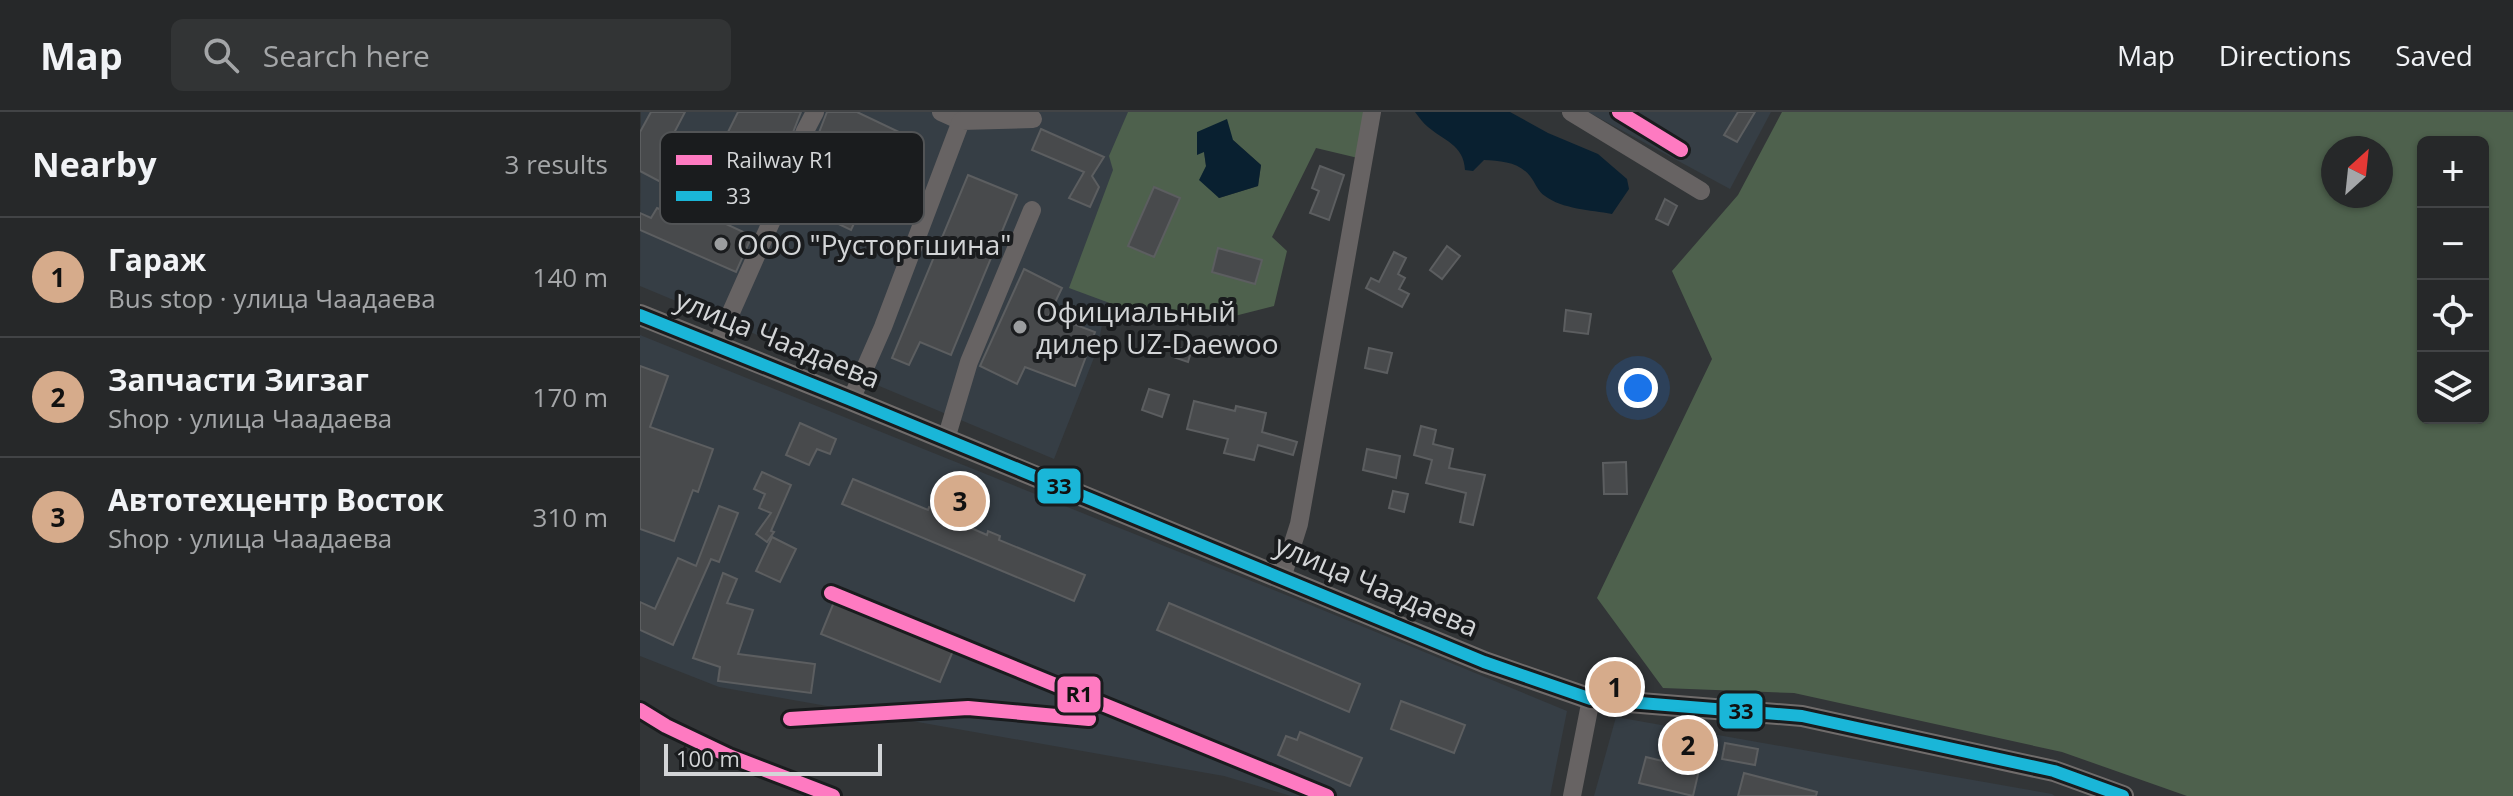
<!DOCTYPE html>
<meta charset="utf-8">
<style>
body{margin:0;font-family:"Open Sans",sans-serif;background:#323435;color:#f1f3f6}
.controls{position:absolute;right:24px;top:24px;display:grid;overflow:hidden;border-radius:12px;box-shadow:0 2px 6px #0004}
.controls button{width:72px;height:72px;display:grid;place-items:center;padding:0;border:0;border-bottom:2px solid #424446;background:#262829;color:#f1f3f6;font:40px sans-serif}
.compass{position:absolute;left:1681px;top:24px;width:72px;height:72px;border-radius:50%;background:#262829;box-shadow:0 2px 6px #0004;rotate:27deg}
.scale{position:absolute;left:24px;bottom:20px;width:218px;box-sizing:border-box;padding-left:8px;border:4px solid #d3d5d7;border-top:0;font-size:22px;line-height:28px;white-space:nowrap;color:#d3d5d7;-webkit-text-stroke:6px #1a1c1e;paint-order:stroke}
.you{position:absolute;left:998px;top:276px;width:28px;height:28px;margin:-20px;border:6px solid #fff;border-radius:50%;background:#1a73e8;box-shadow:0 0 0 12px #1a73e833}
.badge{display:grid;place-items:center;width:52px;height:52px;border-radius:50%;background:#d6ab8b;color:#111;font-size:26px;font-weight:700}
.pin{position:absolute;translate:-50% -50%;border:4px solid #fff;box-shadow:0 2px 8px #0006}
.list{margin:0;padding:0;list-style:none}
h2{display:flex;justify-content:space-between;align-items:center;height:104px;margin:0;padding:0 32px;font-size:34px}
h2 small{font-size:26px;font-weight:400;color:#a4a6a8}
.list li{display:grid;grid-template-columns:52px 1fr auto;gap:24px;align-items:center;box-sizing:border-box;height:120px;padding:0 32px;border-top:2px solid #424446}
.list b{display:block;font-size:30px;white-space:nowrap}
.list p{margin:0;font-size:26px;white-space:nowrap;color:#a4a6a8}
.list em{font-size:26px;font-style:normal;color:#a4a6a8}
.icon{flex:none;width:44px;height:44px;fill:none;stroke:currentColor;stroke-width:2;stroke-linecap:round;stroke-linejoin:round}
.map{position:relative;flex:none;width:1873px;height:684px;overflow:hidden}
header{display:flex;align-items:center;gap:48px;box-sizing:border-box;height:112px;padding:0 40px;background:#262829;border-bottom:2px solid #424446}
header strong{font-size:38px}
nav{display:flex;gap:44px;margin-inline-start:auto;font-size:28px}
.search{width:560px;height:72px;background:#323435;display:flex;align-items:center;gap:20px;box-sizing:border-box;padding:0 28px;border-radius:12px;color:#a4a6a8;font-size:30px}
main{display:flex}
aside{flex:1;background:#262829}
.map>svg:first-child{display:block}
.built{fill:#363e45}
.forest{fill:#4e614d;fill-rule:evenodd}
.water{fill:#092030}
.building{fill:#484a4c;stroke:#5c5e60;stroke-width:2}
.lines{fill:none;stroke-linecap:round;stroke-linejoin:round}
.minor{stroke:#676363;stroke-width:18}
.major{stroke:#706c6b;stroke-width:22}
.bus-1-casing{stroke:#1a1c1e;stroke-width:18}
.bus-1{stroke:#1ab6d8;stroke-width:12}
.rail-1-casing{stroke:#1a1c1e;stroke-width:20}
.rail-1{stroke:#fe7ac1;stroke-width:14}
.poi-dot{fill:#9b9d9f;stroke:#1a1c1e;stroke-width:3}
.labels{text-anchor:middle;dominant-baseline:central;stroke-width:8;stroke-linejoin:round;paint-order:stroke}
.poi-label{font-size:28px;fill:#d3d5d7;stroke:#1a1c1e;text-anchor:start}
.street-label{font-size:28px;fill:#d3d5d7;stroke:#1a1c1e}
.key{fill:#1a1c1e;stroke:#525456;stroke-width:2}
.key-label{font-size:22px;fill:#d3d5d7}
.line-badge{stroke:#1a1c1e;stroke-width:3}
.pale-badge-label{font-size:22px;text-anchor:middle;font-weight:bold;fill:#111}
</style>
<header>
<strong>Map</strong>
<div class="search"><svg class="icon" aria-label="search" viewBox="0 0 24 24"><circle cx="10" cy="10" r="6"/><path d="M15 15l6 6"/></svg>Search here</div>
<nav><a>Map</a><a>Directions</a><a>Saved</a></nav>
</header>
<main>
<aside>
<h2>Nearby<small>3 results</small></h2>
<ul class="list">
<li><span class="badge">1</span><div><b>Гараж</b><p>Bus stop · улица Чаадаева</p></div><em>140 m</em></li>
<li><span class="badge">2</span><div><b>Запчасти Зигзаг</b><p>Shop · улица Чаадаева</p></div><em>170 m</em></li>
<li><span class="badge">3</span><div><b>Автотехцентр Восток</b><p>Shop · улица Чаадаева</p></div><em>310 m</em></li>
</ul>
</aside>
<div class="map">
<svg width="1873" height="684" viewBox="0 0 1873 684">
<rect width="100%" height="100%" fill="#323537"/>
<g class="built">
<polygon points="1,0 505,0 457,238 414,347 0,174"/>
<polygon points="948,0 1131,0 1090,77"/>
<polygon points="0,223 656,487 927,599 910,684 651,684 584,664 79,575 0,544"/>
<polygon points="976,605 1412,682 1415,684 954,684"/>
</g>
<g class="forest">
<path d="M488 0H726L718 46 676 36 632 125 647 139 634 194 567 211 526 206 475 193 429 176 473 58 469 44ZM593 28 621 53 618 74 579 86 566 54 564 39Z"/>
<path d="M1142 0H1873V684H1547L1422 640 1154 581 1023 576 957 486 1072 247 1032 159 1098 83ZM1783 30H1843V306H1783ZM1693 36H1741V84H1693Z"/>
</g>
<g class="water">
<path d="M775 0H870L908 21 958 42 987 67 989 77 972 102C951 98 922 97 905 84 898 80 895 70 890 64 879 50 861 49 844 48L833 59 825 58C824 33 803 28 788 15 783 11 779 5 775 0Z"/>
<polygon points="587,7 593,28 621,53 618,74 579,86 559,68 566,54 564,40 557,43 557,20"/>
</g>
<g class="building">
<polygon points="11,0 45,0 23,42 43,53 32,76 0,59 0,20"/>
<polygon points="98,0 161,0 137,61 81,34"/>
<polygon points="187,0 217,0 282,31 271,55 246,43 211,118 152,90"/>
<polygon points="1098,0 1115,0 1097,30 1084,23"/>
<polygon points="401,17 464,45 452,64 459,75 450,95 429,86 444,60 392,38"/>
<polygon points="680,54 704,63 689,108 670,101 679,79 672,76"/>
<polygon points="328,63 377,83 311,243 280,230 269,253 252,246"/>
<polygon points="514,75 540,86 514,145 488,134"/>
<polygon points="1025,87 1037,94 1028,113 1016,107"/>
<polygon points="17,96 50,110 56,98 112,124 96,160 0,118 0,101 11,106"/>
<polygon points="807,134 820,144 802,167 790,158"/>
<polygon points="578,136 622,148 615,172 572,160"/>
<polygon points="754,140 766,146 758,162 765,166 759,177 769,182 762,195 726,176 731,166 739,170"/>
<polygon points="384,157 422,176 409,203 455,220 435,274 385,255 377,272 340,254"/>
<polygon points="926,198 951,202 948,222 924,219"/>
<polygon points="537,235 551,240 548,250 533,245"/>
<polygon points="729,236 752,241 747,261 725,256"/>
<polygon points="0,254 28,264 10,315 73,337 58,380 53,378 34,429 0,417"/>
<polygon points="509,277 529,283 522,305 502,298"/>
<polygon points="554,289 595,299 596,294 626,301 622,320 657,330 653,343 618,333 614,348 584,341 588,327 547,317"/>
<polygon points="160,311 196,327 190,342 177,337 169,353 146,343"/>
<polygon points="781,314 796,318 793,332 813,337 809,356 845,363 833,413 820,410 826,381 786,371 792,348 774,343"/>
<polygon points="727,337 760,344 756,366 723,358"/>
<polygon points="986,350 987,382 964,382 963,351"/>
<polygon points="122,360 151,373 131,419 134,420 127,430 116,422 131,401 119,396 125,382 114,377"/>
<polygon points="213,367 288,398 289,395 300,400 299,402 347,423 348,419 360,424 359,428 445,463 434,489 202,392"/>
<polygon points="753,379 768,382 764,400 749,396"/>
<polygon points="79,394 98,401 79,450 71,447 33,533 0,518 0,490 15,497 38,446 56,454"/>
<polygon points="132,425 156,437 140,470 116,459"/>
<polygon points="83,461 97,467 87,491 113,498 98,542 175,552 171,581 78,569 80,555 53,546"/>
<polygon points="196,485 315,534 300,570 181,522"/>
<polygon points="529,491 720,572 709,600 517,518"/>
<polygon points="761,589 825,613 814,641 751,617"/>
<polygon points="660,620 722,646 710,674 638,643 646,624 657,628"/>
<polygon points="1085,631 1118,637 1115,653 1082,647"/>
<polygon points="1006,645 1059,658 1053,684 999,671"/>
<polygon points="1104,661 1177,680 1176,684 1098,684"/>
</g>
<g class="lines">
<g class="minor">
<polyline points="301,0 321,9 324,0"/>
<polyline points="931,0 1061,79"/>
<polyline points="51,68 132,108 76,234"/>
<polyline points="132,108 165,19 175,0"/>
<polyline points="211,288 243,215 321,9 393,7"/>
<polyline points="306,327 329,250 392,98"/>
<polyline points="642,466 659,412 732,0"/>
<polyline points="932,684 951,587"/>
</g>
<polyline class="major" points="0,203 211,288 844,550 951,587 1162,604 1414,659 1483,684"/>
<g class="bus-1-casing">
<polyline id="bus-1" points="0,203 211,288 844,550 951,587 1162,604 1414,659 1483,684"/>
</g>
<use href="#bus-1" class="bus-1"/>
<g class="rail-1-casing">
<g id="rail-1">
<polyline points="979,0 1041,38"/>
<polyline points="191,481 687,684"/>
<polyline points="0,598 26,614 89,644 193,684"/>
<polyline points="150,607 328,596 449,607"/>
</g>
</g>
<use href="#rail-1" class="rail-1"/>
</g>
<g class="poi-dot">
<circle cx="81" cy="132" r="8"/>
<circle cx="380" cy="215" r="8"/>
</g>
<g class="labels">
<g class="poi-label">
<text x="97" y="132">ООО "Русторгшина"</text>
<text x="396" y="199">Официальный<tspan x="396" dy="32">дилер UZ-Daewoo</tspan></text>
</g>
<g class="street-label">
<text transform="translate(138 226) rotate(22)">улица Чаадаева</text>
<text transform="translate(737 473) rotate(23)">улица Чаадаева</text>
</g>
</g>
<rect x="20" y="20" width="264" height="92" rx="12" class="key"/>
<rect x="36" y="43" width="36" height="10" fill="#fe7ac1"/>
<rect x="36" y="79" width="36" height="10" fill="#1ab6d8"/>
<g class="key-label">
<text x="86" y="56">Railway R1</text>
<text x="86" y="92">33</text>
</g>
<g class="line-badge">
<rect x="396" y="355" width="46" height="38" rx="8" fill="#1ab6d8"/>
<rect x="416" y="563" width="46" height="39" rx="8" fill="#fe7ac1"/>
<rect x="1078" y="580" width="46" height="38" rx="8" fill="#1ab6d8"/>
</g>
<g class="pale-badge-label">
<text x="419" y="382">33</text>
<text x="439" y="590">R1</text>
<text x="1101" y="607">33</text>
</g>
</svg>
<div class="controls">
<button>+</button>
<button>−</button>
<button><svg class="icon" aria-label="locate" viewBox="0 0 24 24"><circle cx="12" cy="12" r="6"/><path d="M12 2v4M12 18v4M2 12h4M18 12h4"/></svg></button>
<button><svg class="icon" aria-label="layers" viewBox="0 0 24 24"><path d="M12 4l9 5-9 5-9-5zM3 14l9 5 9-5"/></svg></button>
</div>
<svg class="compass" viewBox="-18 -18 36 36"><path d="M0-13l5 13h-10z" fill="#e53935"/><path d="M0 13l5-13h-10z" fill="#a4a6a8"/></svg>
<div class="scale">100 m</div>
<div class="you"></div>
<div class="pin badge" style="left:975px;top:575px">1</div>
<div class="pin badge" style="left:1048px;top:633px">2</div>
<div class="pin badge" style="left:320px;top:389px">3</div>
</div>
</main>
